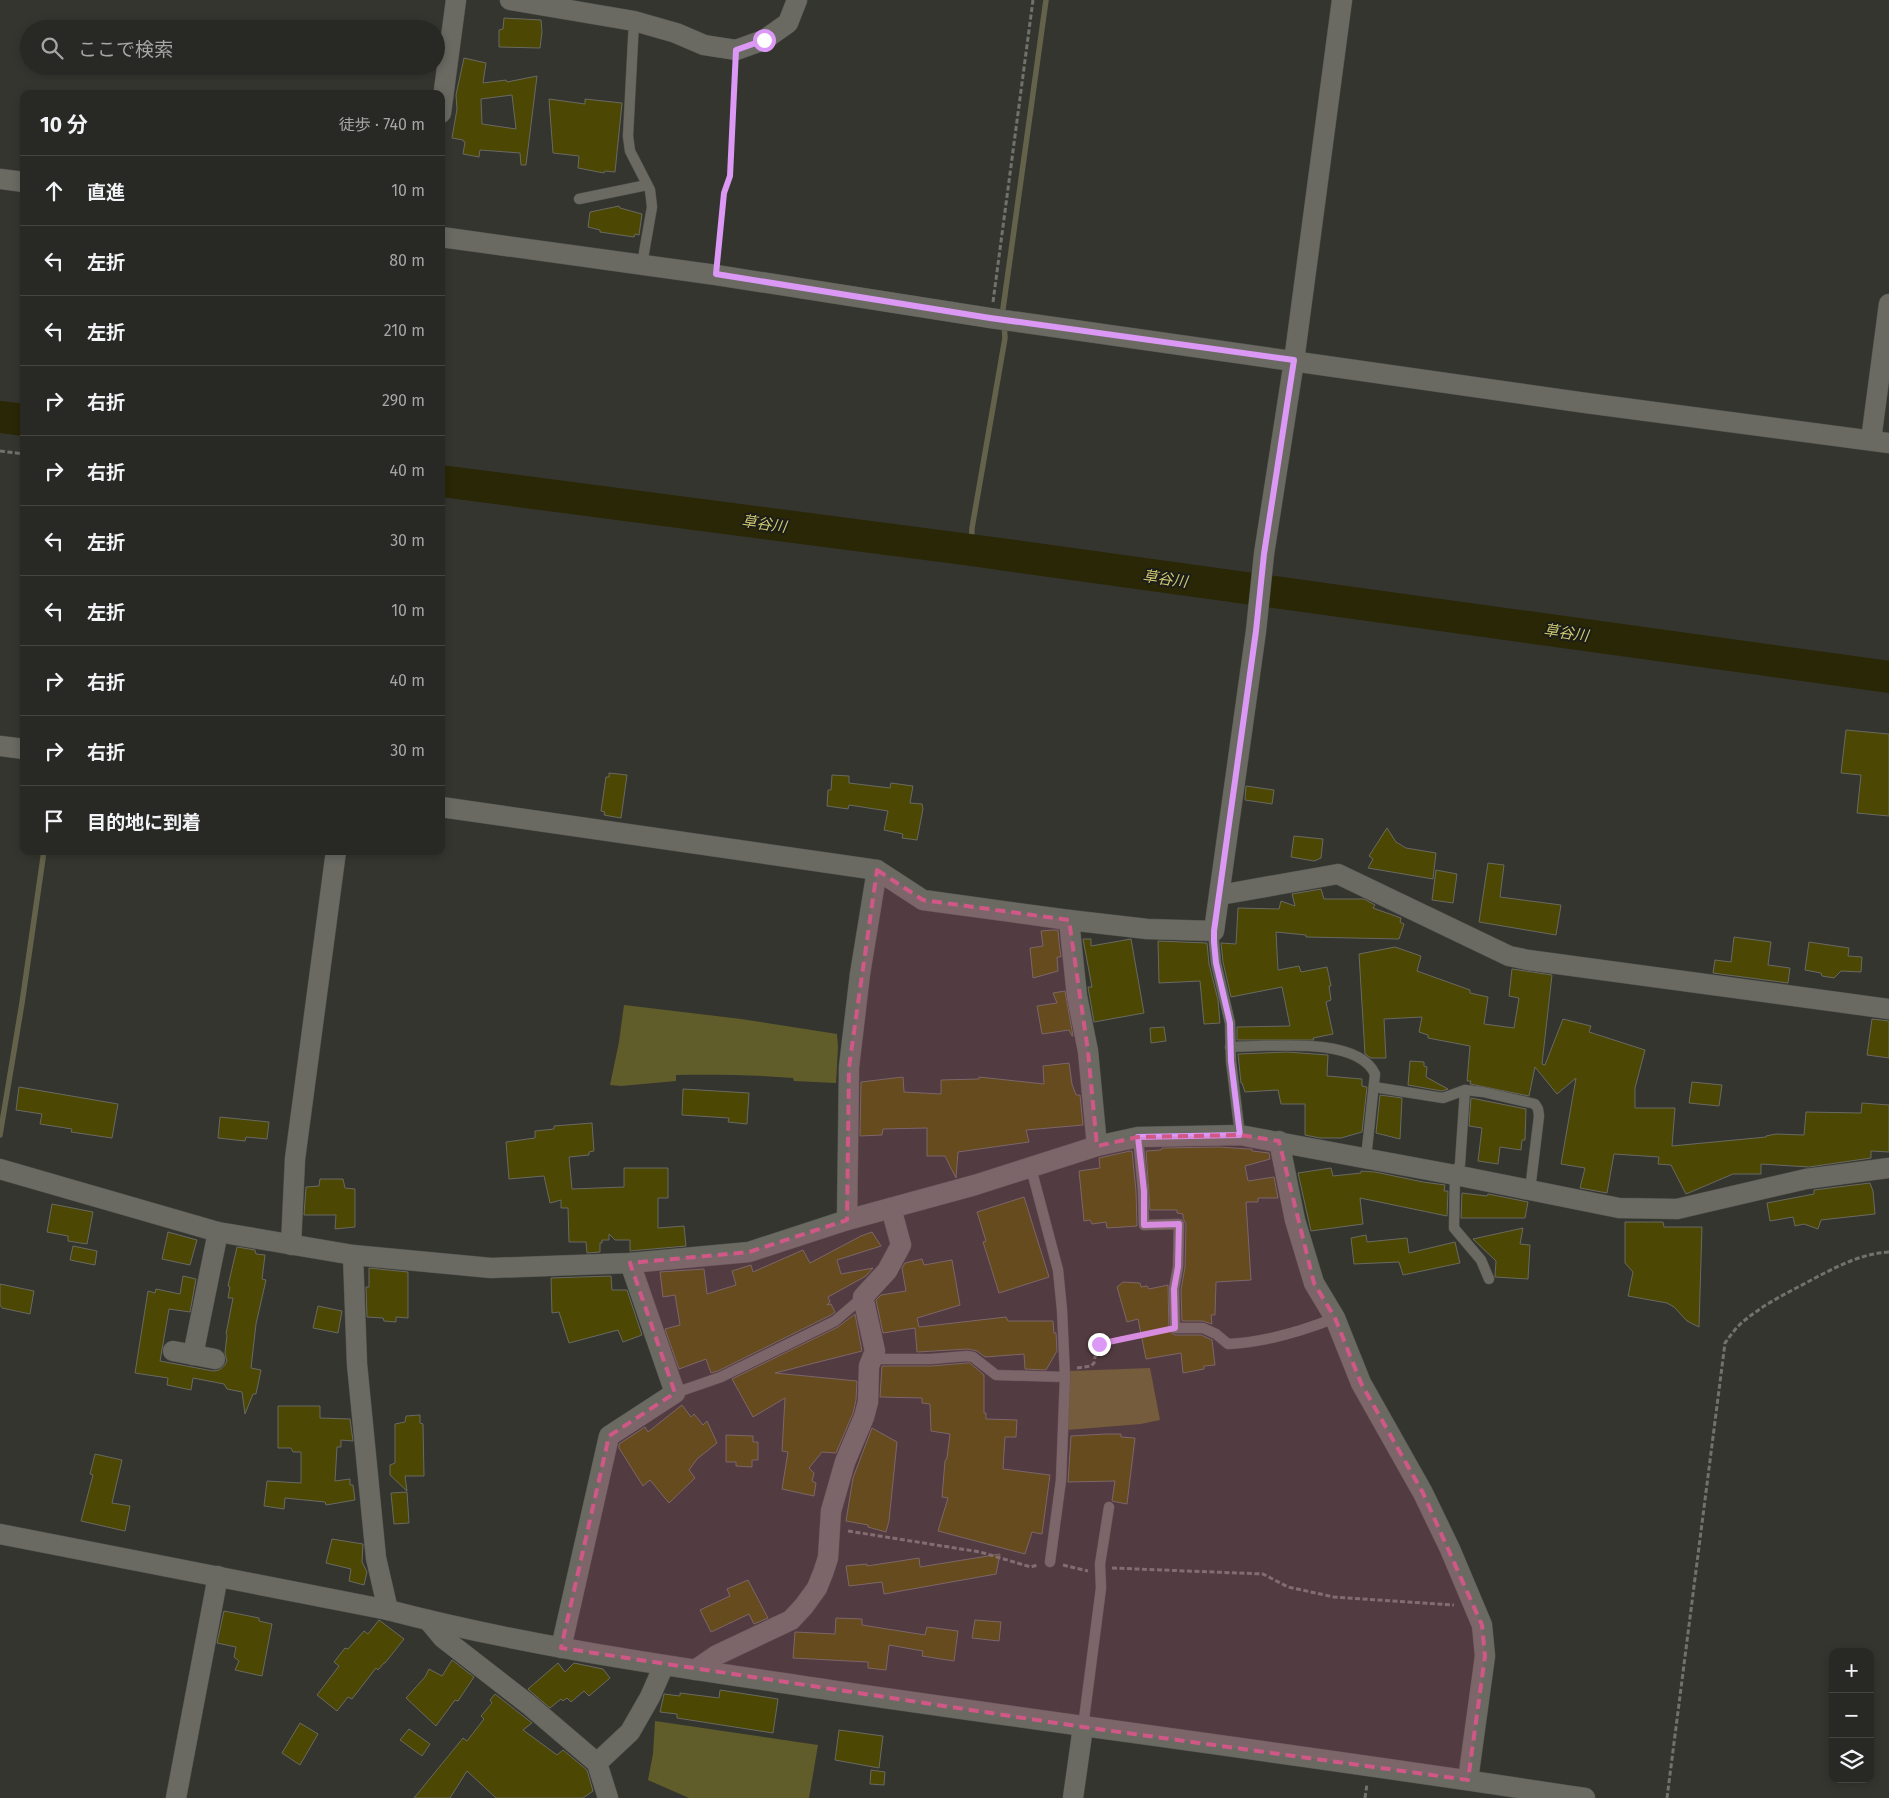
<!DOCTYPE html>
<html lang="ja">
<meta charset="utf-8">
<style>
body{margin:0;font-family:"Fira Sans","Noto Sans JP",sans-serif;background:#30302c;color:#f1f3f6}
.controls{position:absolute;right:15px;bottom:15px;display:grid;overflow:hidden;border-radius:10px;box-shadow:0 2px 8px #0003}
.controls button{width:45px;height:45px;display:grid;place-items:center;padding:0;border:0;border-bottom:1px solid #444441;background:#282824;color:#f1f3f6;font:25px sans-serif}
.stop{position:absolute;width:15px;height:15px;margin:-11px;border:4px solid #db99f5;border-radius:50%;background:#fff}
.stop.end{background:#db99f5;border-color:#fff;box-shadow:0 1px 5px #0008}
.list{margin:0;padding:0;list-style:none}
h2{display:flex;justify-content:space-between;align-items:center;height:65px;margin:0;padding:0 20px;font-size:21px}
h2 small{font-size:16px;font-weight:400;color:#a5a6a6}
.list li{display:grid;grid-template-columns:32px 1fr auto;gap:15px;align-items:center;box-sizing:border-box;height:70px;padding:0 20px;border-top:1px solid #444441}
.list b{display:block;font-size:19px;white-space:nowrap}
.list em{font-size:16px;font-style:normal;color:#a5a6a6}
.icon{flex:none;width:28px;height:28px;fill:none;stroke:currentColor;stroke-width:2;stroke-linecap:round;stroke-linejoin:round}
.map{position:relative;flex:none;width:1889px;height:1798px;overflow:hidden}
.search{position:absolute;background:#282824;box-shadow:0 2px 8px #0003;left:20px;top:20px;width:425px;height:55px;display:flex;align-items:center;gap:12px;box-sizing:border-box;padding:0 18px;border-radius:28px;color:#a5a6a6;font-size:19px}
.panel{position:absolute;background:#282824;box-shadow:0 2px 8px #0003;left:20px;top:90px;width:425px;height:765px;border-radius:10px}
.map>svg:first-child{display:block}
.green{fill:#605d2b}
.lines{fill:none;stroke-linecap:round;stroke-linejoin:round}
.stream{stroke:#64624a;stroke-width:5.5}
.river{stroke:#292706;stroke-width:32}
.building{fill:#4c4803;stroke:#696962;fill-rule:evenodd}
.service-casing{stroke:#53534f;stroke-width:11}
.minor-casing{stroke:#53534f;stroke-width:21}
.path{stroke:#71716d;stroke-width:3;stroke-dasharray:5 2.5;stroke-linecap:butt}
.service{stroke:#6a6a63;stroke-width:10}
.minor{stroke:#6a6a63;stroke-width:20}
.route{stroke:#db99f5;stroke-width:6}
.marked{fill:#cf5886;fill-opacity:0.2;stroke:#cf5886;stroke-width:4;stroke-dasharray:10 6;stroke-linejoin:round}
.labels{text-anchor:middle;dominant-baseline:central;stroke-width:4;stroke-linejoin:round;paint-order:stroke}
.water-label{font-size:15px;font-style:italic;fill:#cfcb71;stroke:#1d1d1a}
</style>
<div class="map">
<svg width="1889" height="1798" viewBox="0 0 1889 1798">
<rect width="100%" height="100%" fill="#353530"/>
<g class="green">
<path d="M624 1005 741 1019 837 1034 838 1047 836 1083 794 1081 793 1078C755 1075 715 1074 676 1075V1081L621 1086 610 1085 619 1042Z"/>
<polygon points="1150,1368 1160,1420 1141,1424 1067,1430 1070,1371"/>
<polygon points="655,1721 818,1745 809,1798 689,1798 648,1780 653,1754"/>
</g>
<g class="lines">
<g class="stream">
<polyline points="971,550 972,528 1005,338 1003,309 1046,0"/>
<polyline points="0,1135 22,1003 44,851"/>
</g>
<g class="river">
<polyline points="0,417 24,420"/>
<polyline points="441,481 971,550 1889,677"/>
</g>
</g>
<g class="building">
<polygon points="504,18 541,20 542,32 540,48 499,47 499,30 503,29"/>
<path d="M464 58 486 63 483 83 506 80 507 82 537 76 526 165H521L520 153 480 150 479 157 463 154 465 142 463 141V140L452 138 457 109 456 95ZM512 95 516 129 482 124 481 99Z"/>
<polygon points="549,99 585,104 585,99 622,103 615,172 605,171 604,173 578,168 579,156 553,153"/>
<polygon points="619,206 620,208 642,214 639,235 635,234 634,237 600,232 600,230 588,227 590,212"/>
<polygon points="1846,730 1889,734 1889,816 1857,813 1861,775 1841,773"/>
<polygon points="609,773 627,775 621,818 604,815 605,812 601,811 606,777 609,777"/>
<polygon points="832,775 849,776 849,783 890,788 891,783 913,786 910,803 922,804 923,809 917,840 902,838 903,834 884,830 888,811 849,805 848,809 827,806 828,790 831,790"/>
<polygon points="1246,786 1274,790 1272,804 1245,800"/>
<polygon points="1387,828 1396,842 1406,848 1436,853 1433,879 1368,868 1373,859 1369,856"/>
<polygon points="1294,836 1323,839 1321,858 1314,861 1291,857"/>
<polygon points="1488,863 1504,865 1500,897 1561,905 1556,935 1479,922"/>
<polygon points="1436,870 1457,874 1453,903 1432,900"/>
<polygon points="1321,889 1324,899 1364,899 1375,905 1373,908 1401,918 1400,922 1404,924 1399,939 1306,937 1306,935 1276,932 1278,970 1299,966 1301,972 1327,967 1331,986 1329,986 1331,1000 1326,1002 1333,1034 1313,1038 1314,1040 1237,1040 1237,1027 1290,1026 1282,987 1231,997 1223,962 1221,943 1236,944 1238,908 1279,909 1281,901 1295,906 1292,894"/>
<polygon points="1053,930 1058,930 1059,942 1061,957 1057,957 1058,971 1033,978 1030,948 1043,946 1041,931"/>
<polygon points="1734,937 1771,942 1768,965 1790,968 1788,983 1713,973 1715,960 1731,962"/>
<polygon points="1083,939 1091,939 1091,946 1131,939 1144,1013 1094,1022 1088,987 1092,987"/>
<polygon points="1158,941 1207,943 1209,964 1218,1000 1220,1023 1204,1024 1200,981 1159,983"/>
<polygon points="1809,942 1849,948 1848,956 1862,957 1861,972 1841,971 1834,978 1822,976 1821,973 1805,970"/>
<polygon points="1395,947 1421,956 1417,971 1470,990 1470,993 1488,997 1484,1024 1514,1028 1519,998 1509,996 1512,969 1552,975 1542,1064 1545,1065 1563,1019 1591,1026 1589,1032 1645,1050 1635,1088 1635,1108 1675,1108 1672,1146 1766,1137 1766,1136 1776,1134 1804,1135 1806,1112 1861,1113 1862,1103 1889,1105 1889,1152 1871,1151 1871,1158 1809,1167 1761,1164 1761,1174 1733,1174 1686,1194 1671,1165 1658,1164 1659,1157 1614,1154 1607,1193 1580,1188 1585,1168 1561,1164 1576,1078 1557,1094 1535,1067 1529,1096 1470,1084 1471,1081 1467,1081 1470,1046 1428,1038 1428,1035 1419,1032 1422,1017 1384,1019 1386,1058 1371,1058 1365,1054 1359,954"/>
<polygon points="1065,991 1073,1036 1072,1036 1069,1030 1042,1034 1037,1006 1057,1003 1053,993"/>
<polygon points="1872,1019 1889,1021 1889,1058 1867,1055"/>
<polygon points="1164,1027 1166,1041 1151,1043 1150,1028"/>
<polygon points="1287,1052 1328,1055 1327,1076 1362,1079 1362,1086 1367,1087 1362,1132 1341,1138 1320,1138 1305,1135 1305,1104 1281,1104 1278,1090 1245,1092 1242,1083 1241,1083 1238,1054"/>
<polygon points="1410,1061 1424,1062 1424,1066 1427,1067 1426,1077 1448,1089 1442,1091 1408,1085"/>
<polygon points="1069,1063 1072,1084 1076,1095 1080,1095 1083,1125 1026,1130 1029,1142 958,1152 956,1178 945,1156 927,1156 927,1128 883,1129 882,1135 860,1136 861,1082 903,1077 904,1092 941,1094 941,1080 979,1079 979,1077 1044,1084 1043,1066"/>
<polygon points="1692,1082 1722,1085 1719,1106 1689,1103"/>
<polygon points="19,1087 118,1104 112,1138 71,1132 72,1129 40,1124 42,1114 16,1110"/>
<polygon points="683,1089 749,1093 747,1124 728,1122 729,1118 682,1115"/>
<polygon points="1380,1095 1402,1098 1400,1139 1376,1133"/>
<polygon points="1471,1098 1526,1109 1525,1140 1522,1140 1521,1150 1500,1147 1498,1164 1478,1161 1482,1128 1469,1126"/>
<polygon points="220,1117 269,1122 267,1139 246,1137 245,1141 218,1138"/>
<polygon points="592,1123 594,1151 589,1152 589,1155 569,1157 572,1189 624,1187 624,1168 668,1168 668,1198 658,1198 658,1228 684,1226 686,1246 630,1251 630,1240 615,1240 609,1234 609,1240 602,1240 602,1243 600,1243 600,1252 587,1253 586,1242 569,1242 568,1208 561,1208 561,1200 550,1203 544,1176 509,1179 506,1142 535,1138 535,1131 554,1129 554,1126"/>
<polygon points="1219,1147 1248,1149 1252,1149 1252,1151 1269,1153 1270,1159 1245,1166 1248,1181 1274,1177 1278,1198 1258,1198 1258,1202 1246,1202 1251,1280 1216,1282 1215,1315 1211,1315 1212,1324 1203,1321 1182,1321 1181,1290 1185,1267 1186,1224 1183,1218 1183,1214 1177,1213 1177,1210 1150,1210 1146,1151 1161,1150 1162,1148"/>
<polygon points="1130,1151 1132,1151 1136,1191 1137,1226 1107,1228 1106,1222 1092,1224 1090,1220 1084,1221 1079,1171 1100,1168 1099,1158"/>
<polygon points="1331,1168 1333,1176 1361,1173 1361,1171 1375,1172 1423,1182 1445,1185 1444,1191 1448,1191 1447,1216 1360,1198 1363,1224 1311,1231 1298,1173"/>
<polygon points="320,1179 343,1179 345,1188 355,1189 355,1227 335,1229 336,1215 304,1215 306,1187 319,1186"/>
<polygon points="1870,1183 1873,1191 1875,1214 1821,1220 1818,1229 1804,1224 1795,1226 1793,1217 1770,1221 1767,1203 1814,1194 1814,1190"/>
<polygon points="1462,1193 1487,1196 1488,1194 1528,1202 1525,1218 1461,1218"/>
<polygon points="1024,1197 1049,1277 999,1293 983,1242 986,1241 977,1212"/>
<polygon points="52,1204 93,1212 87,1244 68,1241 68,1236 47,1232"/>
<polygon points="1625,1222 1663,1222 1664,1227 1702,1227 1699,1327 1687,1321 1674,1307 1667,1303 1628,1296 1633,1272 1625,1263"/>
<polygon points="1523,1228 1520,1244 1530,1245 1528,1279 1495,1277 1496,1261 1473,1239"/>
<polygon points="168,1232 197,1240 190,1265 162,1259"/>
<polygon points="872,1232 881,1246 837,1260 841,1274 873,1268 866,1276 828,1297 830,1302 827,1305 831,1304 835,1312 831,1315 718,1371 711,1373 706,1359 679,1369 665,1329 680,1325 675,1295 663,1297 660,1272 704,1269 707,1294 736,1285 732,1271 751,1265 753,1272 803,1250 810,1263 861,1236"/>
<polygon points="1366,1235 1367,1242 1407,1238 1409,1253 1455,1242 1460,1263 1403,1275 1399,1262 1354,1264 1351,1238"/>
<polygon points="73,1246 97,1251 95,1265 70,1260"/>
<polygon points="237,1247 255,1250 256,1254 265,1255 262,1279 266,1280 256,1324 251,1368 261,1370 256,1394 253,1394 245,1414 242,1392 227,1389 224,1384 193,1378 191,1390 167,1385 168,1378 135,1373 148,1291 155,1293 156,1289 180,1294 183,1276 196,1279 190,1312 169,1309 160,1361 213,1371 219,1370 224,1366 227,1361 225,1353 227,1335 226,1334 233,1298 228,1298 230,1287 228,1286"/>
<polygon points="922,1259 924,1265 952,1260 960,1305 917,1318 919,1327 1006,1317 1008,1321 1053,1321 1054,1333 1056,1333 1057,1351 1046,1370 1025,1369 1024,1354 985,1357 977,1351 968,1349 917,1352 915,1328 883,1333 876,1300 881,1295 906,1291 902,1268 905,1263"/>
<polygon points="369,1268 408,1272 408,1318 396,1317 396,1322 384,1321 383,1318 367,1317 366,1287 369,1287"/>
<polygon points="611,1276 612,1290 627,1290 642,1335 623,1342 618,1330 569,1343 559,1312 552,1313 551,1278"/>
<polygon points="1123,1282 1140,1283 1141,1287 1147,1286 1149,1289 1168,1285 1169,1331 1175,1335 1201,1335 1212,1340 1215,1365 1204,1366 1204,1369 1183,1373 1181,1353 1146,1359 1138,1319 1127,1322 1117,1287"/>
<polygon points="0,1284 34,1291 30,1314 2,1308 0,1305"/>
<polygon points="318,1306 342,1311 338,1333 313,1328"/>
<polygon points="855,1314 862,1351 775,1373 857,1381 856,1400 853,1413 836,1453 822,1452 809,1468 814,1473 812,1481 816,1483 814,1496 782,1489 788,1452 782,1451 785,1398 753,1417 732,1379 838,1327"/>
<polygon points="967,1363 970,1363 984,1375 984,1413 986,1413 986,1419 1017,1420 1016,1437 1005,1437 1003,1469 1050,1475 1042,1534 1032,1532 1025,1554 938,1531 948,1498 942,1497 945,1461 947,1458 950,1434 931,1431 930,1404 922,1403 922,1398 880,1397 882,1366 931,1366"/>
<polygon points="682,1405 691,1417 694,1414 703,1425 707,1421 717,1443 697,1459 689,1470 695,1478 669,1503 650,1480 643,1486 619,1448 619,1444 645,1427 648,1432"/>
<polygon points="278,1406 320,1406 320,1418 350,1419 353,1441 341,1440 341,1447 337,1447 335,1481 350,1479 350,1485 353,1485 355,1500 326,1505 325,1502 285,1498 284,1509 264,1506 267,1481 301,1483 301,1452 293,1452 291,1448 278,1448"/>
<polygon points="420,1415 420,1423 423,1424 424,1476 405,1476 407,1491 390,1475 390,1465 395,1463 395,1424 405,1422 406,1416"/>
<polygon points="872,1428 897,1442 889,1521 886,1532 868,1527 868,1525 846,1521 853,1478"/>
<polygon points="1106,1434 1121,1434 1121,1437 1135,1438 1127,1504 1112,1501 1115,1481 1068,1482 1071,1436"/>
<polygon points="726,1435 753,1436 753,1442 758,1442 758,1460 752,1460 752,1467 736,1466 736,1462 726,1462"/>
<polygon points="95,1454 122,1460 112,1503 130,1506 125,1531 81,1521 93,1475 90,1474"/>
<polygon points="407,1492 409,1523 394,1524 391,1493"/>
<polygon points="332,1539 363,1544 362,1562 367,1572 364,1585 349,1581 351,1569 326,1563"/>
<polygon points="1000,1554 996,1574 884,1594 882,1582 849,1586 846,1566 867,1564 867,1566 919,1558 920,1567"/>
<polygon points="748,1580 768,1618 754,1624 749,1614 711,1632 700,1610 730,1596 727,1589"/>
<polygon points="224,1611 259,1618 259,1621 272,1624 262,1676 235,1670 239,1661 234,1657 236,1647 217,1643"/>
<polygon points="836,1618 862,1619 862,1625 925,1635 927,1627 958,1631 954,1661 922,1656 923,1651 889,1645 886,1670 868,1668 868,1662 793,1658 795,1632 835,1634"/>
<polygon points="379,1620 404,1639 385,1663 384,1663 378,1670 376,1668 352,1699 348,1697 337,1711 317,1695 339,1666 334,1662 345,1648 348,1649 364,1631 368,1634"/>
<polygon points="975,1620 1001,1622 999,1641 972,1638"/>
<polygon points="452,1660 474,1677 458,1701 455,1700 436,1726 406,1698 425,1677 429,1669 442,1676"/>
<polygon points="558,1663 565,1672 574,1663 603,1669 610,1678 589,1696 584,1691 571,1702 567,1698 563,1701 561,1699 550,1708 528,1689"/>
<polygon points="720,1690 778,1699 773,1733 677,1718 677,1714 660,1712 664,1694 680,1696 680,1693 719,1698"/>
<polygon points="495,1694 532,1723 523,1730 557,1755 563,1750 587,1770 593,1791 583,1798 496,1798 467,1771 450,1798 414,1798 463,1738 467,1741 484,1719 481,1716 492,1703 490,1700"/>
<polygon points="300,1723 318,1734 300,1765 282,1753"/>
<polygon points="409,1729 430,1744 422,1756 400,1740"/>
<polygon points="839,1730 883,1736 879,1768 835,1760"/>
<polygon points="871,1770 885,1772 884,1785 870,1784"/>
</g>
<g class="lines">
<g class="service-casing">
<g id="service">
<polyline points="634,21 628,136 630,151 650,190 652,207 642,264"/>
<polyline points="579,199 647,185"/>
<polyline points="1214,931 1214,942 1216,963 1230,1023 1231,1061 1240,1135"/>
<path d="M1230 1047C1266 1047 1357 1035 1375 1074L1366 1158"/>
<polyline points="1374,1087 1443,1098 1465,1090 1483,1092 1535,1104 1538,1109 1539,1116 1530,1190"/>
<polyline points="1465,1090 1461,1149 1460,1164 1455,1175 1454,1228 1481,1260 1489,1279"/>
<path d="M1138 1137 1143 1191 1144 1225 1179 1224 1178 1267 1174 1289 1175 1328H1203L1216 1334 1228 1344C1266 1342 1300 1332 1335 1318"/>
<polyline points="1031,1168 1058,1270 1062,1310 1065,1377 1061,1480 1050,1562"/>
<polyline points="871,1359 931,1359 967,1356 973,1357 996,1375 1065,1377"/>
<polyline points="675,1393 721,1377 835,1321 863,1297"/>
<polyline points="1083,1727 1101,1588 1100,1564 1109,1507"/>
</g>
</g>
<g class="minor-casing">
<g id="minor">
<polyline points="510,0 634,21 676,33 704,45 736,50 764,40 788,23 797,0"/>
<polyline points="441,113 456,0"/>
<polyline points="0,179 24,182"/>
<polyline points="441,237 716,275 990,318 1586,403 1889,443"/>
<polyline points="1871,440 1889,304"/>
<polyline points="0,746 24,749"/>
<polyline points="441,807 877,870 923,900 1069,920 1147,929 1214,931 1256,631 1264,554 1294,361 1342,0"/>
<polyline points="1220,895 1338,874 1509,956 1528,960 1889,1009"/>
<polyline points="1069,920 1077,996 1088,1051 1097,1146"/>
<polyline points="1279,1141 1295,1220 1314,1283 1335,1318 1361,1383 1423,1493 1450,1549 1482,1625 1485,1656 1468,1780"/>
<polyline points="0,1169 218,1232 353,1255 491,1268 630,1263 749,1252 847,1220 975,1185 1097,1146 1138,1137 1240,1135 1455,1175 1619,1208 1677,1209 1806,1179 1889,1168"/>
<polyline points="847,1220 849,1067 860,974 877,870"/>
<polyline points="291,1245 295,1159 336,851"/>
<polyline points="353,1255 357,1364 376,1558 388,1610"/>
<polyline points="173,1351 215,1359"/>
<polyline points="193,1355 218,1232"/>
<path d="M0 1534 388 1610C537 1649 691 1669 843 1692 1090 1728 1338 1760 1585 1798"/>
<polyline points="428,1620 443,1638 528,1704 597,1763 608,1798"/>
<polyline points="561,1648 609,1436 675,1393 630,1263"/>
<polyline points="695,1670 717,1655 791,1620 804,1606 817,1588 823,1573 828,1558 831,1511 845,1462 864,1417 868,1402 869,1366 875,1351 863,1297 887,1271 901,1245 891,1208"/>
<polyline points="597,1763 630,1732 650,1697 664,1665"/>
<polyline points="176,1798 218,1576"/>
<polyline points="1073,1798 1083,1727"/>
</g>
</g>
<g class="path">
<polyline points="717,258 724,193 730,176 735,68"/>
<polyline points="993,302 1033,0"/>
<polyline points="0,451 24,454"/>
<polyline points="1077,1368 1091,1366 1094,1363 1097,1346 1102,1342 1162,1330"/>
<polyline points="848,1531 980,1552 1031,1567 1037,1565"/>
<polyline points="1063,1565 1088,1571"/>
<polyline points="1112,1568 1263,1574 1288,1587 1334,1597 1454,1605"/>
<polyline points="1365,1798 1367,1784"/>
<path d="M1667 1798 1725 1343C1731 1335 1737 1326 1745 1320 1762 1306 1781 1296 1800 1286 1829 1271 1856 1254 1889 1252"/>
</g>
<use href="#service" class="service"/>
<use href="#minor" class="minor"/>
</g>
<g class="lines">
<polyline class="route" points="764,40 736,50 730,176 724,193 716,274 990,318 1294,360 1264,554 1256,631 1214,931 1214,942 1216,963 1230,1023 1231,1061 1240,1135 1138,1137 1144,1191 1144,1225 1179,1224 1178,1267 1174,1289 1175,1328 1099,1344"/>
</g>
<path class="marked" d="M877 870 923 900 1069 920 1088 1051 1097 1146 1138 1137 1240 1135 1279 1141 1314 1283 1335 1318 1361 1383 1423 1493 1482 1625 1485 1656 1468 1780 1083 1727 561 1648 609 1436 675 1393 630 1263 749 1252 847 1220 849 1067Z"/>
<g class="labels">
<g class="water-label">
<text transform="translate(764 524) rotate(8)">草谷川</text>
<text transform="translate(1165 579) rotate(8)">草谷川</text>
<text transform="translate(1566 633) rotate(8)">草谷川</text>
</g>
</g>
</svg>
<div class="controls">
<button>+</button>
<button>−</button>
<button><svg class="icon" aria-label="layers" viewBox="0 0 24 24"><path d="M12 4l9 5-9 5-9-5zM3 14l9 5 9-5"/></svg></button>
</div>
<div class="stop" style="left:764px;top:40px"></div>
<div class="stop end" style="left:1099px;top:1344px"></div>
<div class="search"><svg class="icon" aria-label="search" viewBox="0 0 24 24"><circle cx="10" cy="10" r="6"/><path d="M15 15l6 6"/></svg>ここで検索</div>
<section class="panel">
<h2>10 分<small>徒歩 · 740 m</small></h2>
<ul class="list">
<li><svg class="icon" aria-label="ahead" viewBox="0 0 24 24"><path d="M12 20V5M6 11l6-6 6 6"/></svg><div><b>直進</b></div><em>10 m</em></li>
<li><svg class="icon" aria-label="left" viewBox="0 0 24 24"><path d="M17 20v-9H6M10 6l-5 5 5 5"/></svg><div><b>左折</b></div><em>80 m</em></li>
<li><svg class="icon" aria-label="left" viewBox="0 0 24 24"><path d="M17 20v-9H6M10 6l-5 5 5 5"/></svg><div><b>左折</b></div><em>210 m</em></li>
<li><svg class="icon" aria-label="right" viewBox="0 0 24 24"><path d="M7 20v-9h11M14 6l5 5-5 5"/></svg><div><b>右折</b></div><em>290 m</em></li>
<li><svg class="icon" aria-label="right" viewBox="0 0 24 24"><path d="M7 20v-9h11M14 6l5 5-5 5"/></svg><div><b>右折</b></div><em>40 m</em></li>
<li><svg class="icon" aria-label="left" viewBox="0 0 24 24"><path d="M17 20v-9H6M10 6l-5 5 5 5"/></svg><div><b>左折</b></div><em>30 m</em></li>
<li><svg class="icon" aria-label="left" viewBox="0 0 24 24"><path d="M17 20v-9H6M10 6l-5 5 5 5"/></svg><div><b>左折</b></div><em>10 m</em></li>
<li><svg class="icon" aria-label="right" viewBox="0 0 24 24"><path d="M7 20v-9h11M14 6l5 5-5 5"/></svg><div><b>右折</b></div><em>40 m</em></li>
<li><svg class="icon" aria-label="right" viewBox="0 0 24 24"><path d="M7 20v-9h11M14 6l5 5-5 5"/></svg><div><b>右折</b></div><em>30 m</em></li>
<li><svg class="icon" aria-label="arrive" viewBox="0 0 24 24"><path d="M6 21V4h12l-3 4 3 4H6"/></svg><div><b>目的地に到着</b></div></li>
</ul>
</section>
</div>
